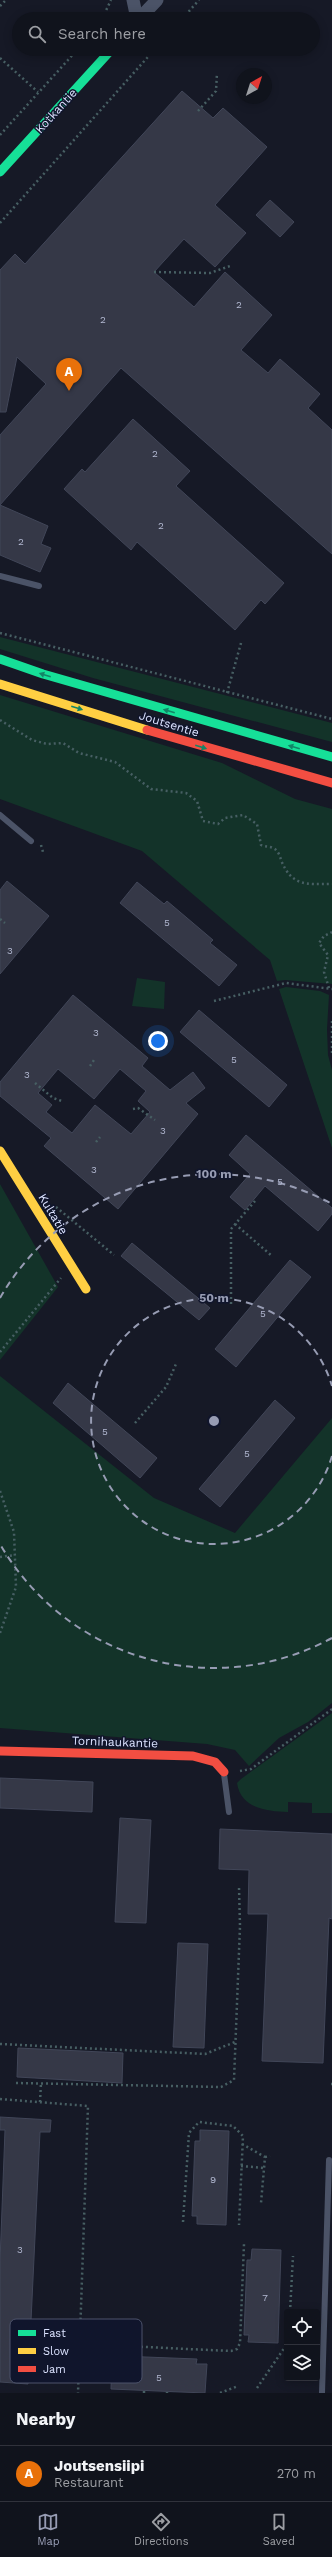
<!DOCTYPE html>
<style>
body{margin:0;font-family:"Work Sans",sans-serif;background:#191c25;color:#f1f3f6}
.controls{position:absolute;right:12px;bottom:12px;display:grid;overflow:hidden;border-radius:4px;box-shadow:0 2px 10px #0003}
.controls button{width:36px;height:36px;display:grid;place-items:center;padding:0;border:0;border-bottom:1px solid #30323b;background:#10131c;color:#f1f3f6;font:20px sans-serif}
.compass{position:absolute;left:236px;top:68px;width:36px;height:36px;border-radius:50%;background:#10131c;box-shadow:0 2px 10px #0003;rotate:39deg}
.you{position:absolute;left:158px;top:1041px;width:14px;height:14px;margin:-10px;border:3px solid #fff;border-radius:50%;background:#1a73e8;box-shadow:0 0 0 6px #1a73e833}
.badge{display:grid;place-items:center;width:26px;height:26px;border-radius:50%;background:#979cb3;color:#fff;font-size:13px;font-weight:700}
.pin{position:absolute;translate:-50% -33px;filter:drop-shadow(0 1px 2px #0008)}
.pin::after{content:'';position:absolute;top:21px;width:14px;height:12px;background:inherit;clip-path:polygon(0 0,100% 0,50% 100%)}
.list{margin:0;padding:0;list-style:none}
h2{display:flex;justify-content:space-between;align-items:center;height:52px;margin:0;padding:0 16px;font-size:17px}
h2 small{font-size:13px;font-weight:400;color:#9c9ea3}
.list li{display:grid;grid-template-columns:26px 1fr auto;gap:12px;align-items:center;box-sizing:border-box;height:56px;padding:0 16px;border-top:1px solid #30323b}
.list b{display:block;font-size:15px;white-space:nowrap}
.list p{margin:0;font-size:13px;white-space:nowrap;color:#9c9ea3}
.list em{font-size:13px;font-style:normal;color:#9c9ea3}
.icon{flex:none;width:22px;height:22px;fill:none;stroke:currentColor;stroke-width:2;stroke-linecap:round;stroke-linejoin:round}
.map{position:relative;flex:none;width:332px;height:2393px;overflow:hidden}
.search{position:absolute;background:#10131c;box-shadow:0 2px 10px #0003;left:12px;right:12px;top:12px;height:44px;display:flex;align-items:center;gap:10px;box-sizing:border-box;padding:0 14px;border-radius:22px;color:#9c9ea3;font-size:15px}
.sheet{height:108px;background:#10131c}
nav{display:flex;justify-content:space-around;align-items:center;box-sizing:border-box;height:56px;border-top:1px solid #30323b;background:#10131c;font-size:11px;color:#9c9ea3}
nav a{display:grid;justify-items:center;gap:2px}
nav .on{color:#979cb3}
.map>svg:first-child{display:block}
.green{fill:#133329}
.building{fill:#353847;stroke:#414658;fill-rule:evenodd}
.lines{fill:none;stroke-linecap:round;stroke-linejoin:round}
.path{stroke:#475f63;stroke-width:2.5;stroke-dasharray:2 3;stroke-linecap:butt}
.lane{stroke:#4b5367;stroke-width:6}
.street{stroke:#4b5367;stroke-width:13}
.fast{stroke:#16e098;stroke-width:9}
.slow{stroke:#ffcf43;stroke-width:9}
.jam{stroke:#f24e42;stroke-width:9}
.oneway{fill:#138567}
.ring{fill:none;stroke:#979cb3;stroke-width:2;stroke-dasharray:7 5}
.labels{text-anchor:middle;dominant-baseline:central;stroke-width:3;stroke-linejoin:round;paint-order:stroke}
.number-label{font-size:10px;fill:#b2b8d1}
.street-label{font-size:12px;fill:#dce3ff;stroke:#10152c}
.key{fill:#10152c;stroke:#4d536b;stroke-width:1}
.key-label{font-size:11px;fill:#dce3ff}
.centre{fill:#979cb3;stroke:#10152c;stroke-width:2}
.ring-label{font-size:12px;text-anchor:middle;font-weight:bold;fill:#979cb3;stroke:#10152c;stroke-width:3;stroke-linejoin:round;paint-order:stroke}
</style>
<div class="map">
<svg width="332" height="2393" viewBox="0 0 332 2393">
<rect width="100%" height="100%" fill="#161926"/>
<g class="green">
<polygon points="0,637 332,723 332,742 93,678 0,649"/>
<polygon points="0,695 222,763 295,799 332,809 332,984 285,980 277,981 270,960 142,851 0,799"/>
<polygon points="137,978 165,982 164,1009 132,1006"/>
<polygon points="286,987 320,991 329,995 327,1029 328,1055 332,1070 332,1148 279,989"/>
<polygon points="0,1184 58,1287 0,1360"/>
<polygon points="0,1376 154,1498 235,1533 332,1418 332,1703 308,1722 279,1738 249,1766 235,1750 207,1744 0,1728"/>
<path d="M332 1713V1813H312V1803L288 1802V1812C267 1811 241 1809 237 1783L241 1779Z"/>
</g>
<g class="building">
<polygon points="182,91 213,118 223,108 267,147 215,205 246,233 215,267 184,239 154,272 194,307 225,272 272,315 241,350 268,373 280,359 320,394 308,408 332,430 332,554 121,368 0,505 48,526 41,544 51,548 40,572 0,555 0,435 46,384 17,357 6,412 0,412 0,270 15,254 25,264"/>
<polygon points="270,200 294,222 280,237 256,215"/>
<polygon points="133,419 190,471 176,486 284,583 265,604 261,600 235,630 137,542 131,550 64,489 82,469 85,472"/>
<polygon points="7,881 49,916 0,974 0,890"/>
<polygon points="137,882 164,904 167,901 213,940 210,943 237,965 219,986 120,903"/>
<path d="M73 995 148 1058 142 1066 170 1090 193 1072 205 1088 186 1103 198 1114 118 1209 44 1146 51 1138 0 1096V1082ZM58 1069 94 1099 120 1069 146 1091 138 1101 150 1112 131 1134 95 1105 72 1133 46 1112 52 1105 38 1093Z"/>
<polygon points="199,1010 287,1085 269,1107 180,1032"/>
<polygon points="246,1135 332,1208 332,1214 318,1231 265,1186 245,1210 230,1197 250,1174 229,1155"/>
<polygon points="132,1243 210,1308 199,1320 121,1256"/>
<polygon points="290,1260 311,1277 236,1367 215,1349"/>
<polygon points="68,1383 157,1458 140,1478 53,1403"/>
<polygon points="275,1400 295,1418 220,1507 199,1489"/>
<polygon points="0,1778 93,1782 92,1812 0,1808"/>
<polygon points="120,1818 151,1820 146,1923 115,1922"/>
<polygon points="220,1829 332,1834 332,1919 329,1918 323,2063 262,2061 268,1914 248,1914 249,1870 219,1869"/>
<polygon points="178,1943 208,1944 204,2048 173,2047"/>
<polygon points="18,2048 123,2053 122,2083 17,2077"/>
<polygon points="0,2117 51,2120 50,2132 40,2132 28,2384 0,2382 0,2261 5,2130 0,2130"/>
<polygon points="200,2130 229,2131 226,2225 197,2224 197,2216 192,2216 195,2141 200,2141"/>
<polygon points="252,2249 281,2250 278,2343 248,2342 249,2335 244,2335 247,2260 251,2260"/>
<polygon points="120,2356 197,2359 196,2364 207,2364 205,2393 111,2389 112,2359 120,2360"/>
</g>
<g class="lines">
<g class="path">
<polyline points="0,6 6,0"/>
<polyline points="102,19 111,0"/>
<polyline points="182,19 199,0"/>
<polyline points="0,58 38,92"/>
<polyline points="198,111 216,91 217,73"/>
<polyline points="0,135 78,49"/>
<polyline points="0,223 155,49"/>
<polyline points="154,272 210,273 230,266"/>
<polyline points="0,633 332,719"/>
<polyline points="227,693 241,643"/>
<path d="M0 720 32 740 47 744 63 743 79 753 115 762 151 789 186 793 197 801 203 821 218 824 225 818 243 815 257 824 261 845C265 847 269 846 273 848 278 850 280 856 281 860 292 887 306 884 332 884"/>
<polyline points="41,845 43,852"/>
<polyline points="0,919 5,923"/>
<polyline points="329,988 324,972 328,955 319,943 324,936 332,932"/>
<polyline points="214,1001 286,983 332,989"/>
<polyline points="332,1021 332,1053"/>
<polyline points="90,1066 94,1060"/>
<polyline points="35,1083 53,1098 62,1101"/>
<polyline points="133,1109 138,1108 155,1120"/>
<polyline points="96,1142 100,1137"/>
<polyline points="56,1207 114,1255"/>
<polyline points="235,1224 272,1256"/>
<polyline points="231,1304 231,1229 255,1201"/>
<polyline points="0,1352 61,1278"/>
<polyline points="135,1423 166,1387 176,1364"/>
<polyline points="0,1491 14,1532 16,1587 0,1633"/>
<polyline points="0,1557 15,1555"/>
<polyline points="240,1771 251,1769 332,1709"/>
<polyline points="0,2044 205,2054 235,2042"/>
<polyline points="16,2083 221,2087 234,2080 240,1926 239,1887"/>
<polyline points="331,2084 332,2084"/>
<polyline points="0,2099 88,2106 78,2393"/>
<polyline points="40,2102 41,2083"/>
<polyline points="242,2144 265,2157 261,2203"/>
<polyline points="265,2157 270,2156"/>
<polyline points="241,2166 264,2168"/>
<polyline points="183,2222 189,2133 199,2122 233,2126 243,2136 239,2225"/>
<polyline points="290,2312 293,2256"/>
<polyline points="81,2344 231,2351 237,2349 240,2343 244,2244"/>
<polyline points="257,2388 287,2344"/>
<polyline points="144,2393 144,2391"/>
<polyline points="167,2393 167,2392"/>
<polyline points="220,2393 238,2386"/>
</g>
<g class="lane">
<polyline points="0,576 39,586"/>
<polyline points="0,815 31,841"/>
<polyline points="224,1774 229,1812"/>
<polyline points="322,2393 329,2160"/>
</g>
<g class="street">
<polyline points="133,0 137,19"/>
<polyline points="139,19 157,0"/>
</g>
<g class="fast">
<polyline points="0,172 112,49"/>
<polyline points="0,659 43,674 332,757"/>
</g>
<g class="slow">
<polyline points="0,684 147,730"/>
<polyline points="0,1151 86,1289"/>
</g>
<g class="jam">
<polyline points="147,730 332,783"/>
<polyline points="0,1751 193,1756 215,1762 224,1772"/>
</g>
</g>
<defs><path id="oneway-solid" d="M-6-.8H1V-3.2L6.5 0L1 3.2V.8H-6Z"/></defs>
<g class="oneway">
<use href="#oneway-solid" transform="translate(45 675) rotate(-163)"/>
<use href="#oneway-solid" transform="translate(77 708) rotate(17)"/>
<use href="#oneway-solid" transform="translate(169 711) rotate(-164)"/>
<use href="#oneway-solid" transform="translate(201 747) rotate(17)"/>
<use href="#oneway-solid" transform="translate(294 747) rotate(-164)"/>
</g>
<g class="ring">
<path d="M332 1456A123 123 0 1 1 332 1386"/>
<path d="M332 1638A247 247 0 0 1 0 1544M0 1298A247 247 0 0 1 332 1204"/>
</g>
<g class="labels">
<g class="number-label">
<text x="239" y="304">2</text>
<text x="103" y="319">2</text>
<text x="155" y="453">2</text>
<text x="161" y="525">2</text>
<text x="21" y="541">2</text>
<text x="167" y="922">5</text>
<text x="10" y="950">3</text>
<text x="96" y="1032">3</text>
<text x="234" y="1059">5</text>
<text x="27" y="1074">3</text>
<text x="163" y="1130">3</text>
<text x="94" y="1169">3</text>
<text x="280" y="1181">5</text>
<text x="263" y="1313">5</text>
<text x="105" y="1431">5</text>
<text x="247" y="1453">5</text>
<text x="213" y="2179">9</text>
<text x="20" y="2249">3</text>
<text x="265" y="2297">7</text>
<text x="159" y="2377">5</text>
</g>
<g class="street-label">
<text transform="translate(56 111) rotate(-48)">Kotkantie</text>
<text transform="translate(169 724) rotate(17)">Joutsentie</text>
<text transform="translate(53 1214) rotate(59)">Kultatie</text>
<text transform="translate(115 1742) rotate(2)">Tornihaukantie</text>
</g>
</g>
<rect x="10" y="2319" width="132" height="64" rx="6" class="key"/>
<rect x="18" y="2330" width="18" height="6" fill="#16e098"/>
<rect x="18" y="2348" width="18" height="6" fill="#ffcf43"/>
<rect x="18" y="2366" width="18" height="6" fill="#f24e42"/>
<g class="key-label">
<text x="43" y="2337">Fast</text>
<text x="43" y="2355">Slow</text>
<text x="43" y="2373">Jam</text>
</g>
<circle cx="214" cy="1421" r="6" class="centre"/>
<g class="ring-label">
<text x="214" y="1178">100 m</text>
<text x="214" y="1302">50 m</text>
</g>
</svg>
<div class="controls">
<button><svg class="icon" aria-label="locate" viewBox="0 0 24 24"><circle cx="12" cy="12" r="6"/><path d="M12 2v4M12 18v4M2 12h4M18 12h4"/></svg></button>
<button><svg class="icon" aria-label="layers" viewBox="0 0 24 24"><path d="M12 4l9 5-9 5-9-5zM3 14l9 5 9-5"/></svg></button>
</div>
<svg class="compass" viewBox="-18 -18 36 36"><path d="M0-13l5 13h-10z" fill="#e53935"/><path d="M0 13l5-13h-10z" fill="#9c9ea3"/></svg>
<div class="you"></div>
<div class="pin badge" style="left:69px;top:391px;background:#e8710a">A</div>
<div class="search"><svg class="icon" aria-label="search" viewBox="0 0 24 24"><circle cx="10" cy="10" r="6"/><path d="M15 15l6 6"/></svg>Search here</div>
</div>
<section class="sheet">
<h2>Nearby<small></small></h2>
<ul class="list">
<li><span class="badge" style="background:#e8710a">A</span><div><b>Joutsensiipi</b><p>Restaurant</p></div><em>270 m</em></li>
</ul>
</section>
<nav>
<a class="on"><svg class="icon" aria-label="map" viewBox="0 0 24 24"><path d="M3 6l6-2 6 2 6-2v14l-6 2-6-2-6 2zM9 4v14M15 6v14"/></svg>Map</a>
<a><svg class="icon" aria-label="directions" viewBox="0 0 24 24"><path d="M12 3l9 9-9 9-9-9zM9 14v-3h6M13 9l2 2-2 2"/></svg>Directions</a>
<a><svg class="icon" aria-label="saved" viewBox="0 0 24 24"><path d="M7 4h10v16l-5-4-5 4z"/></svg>Saved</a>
</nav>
